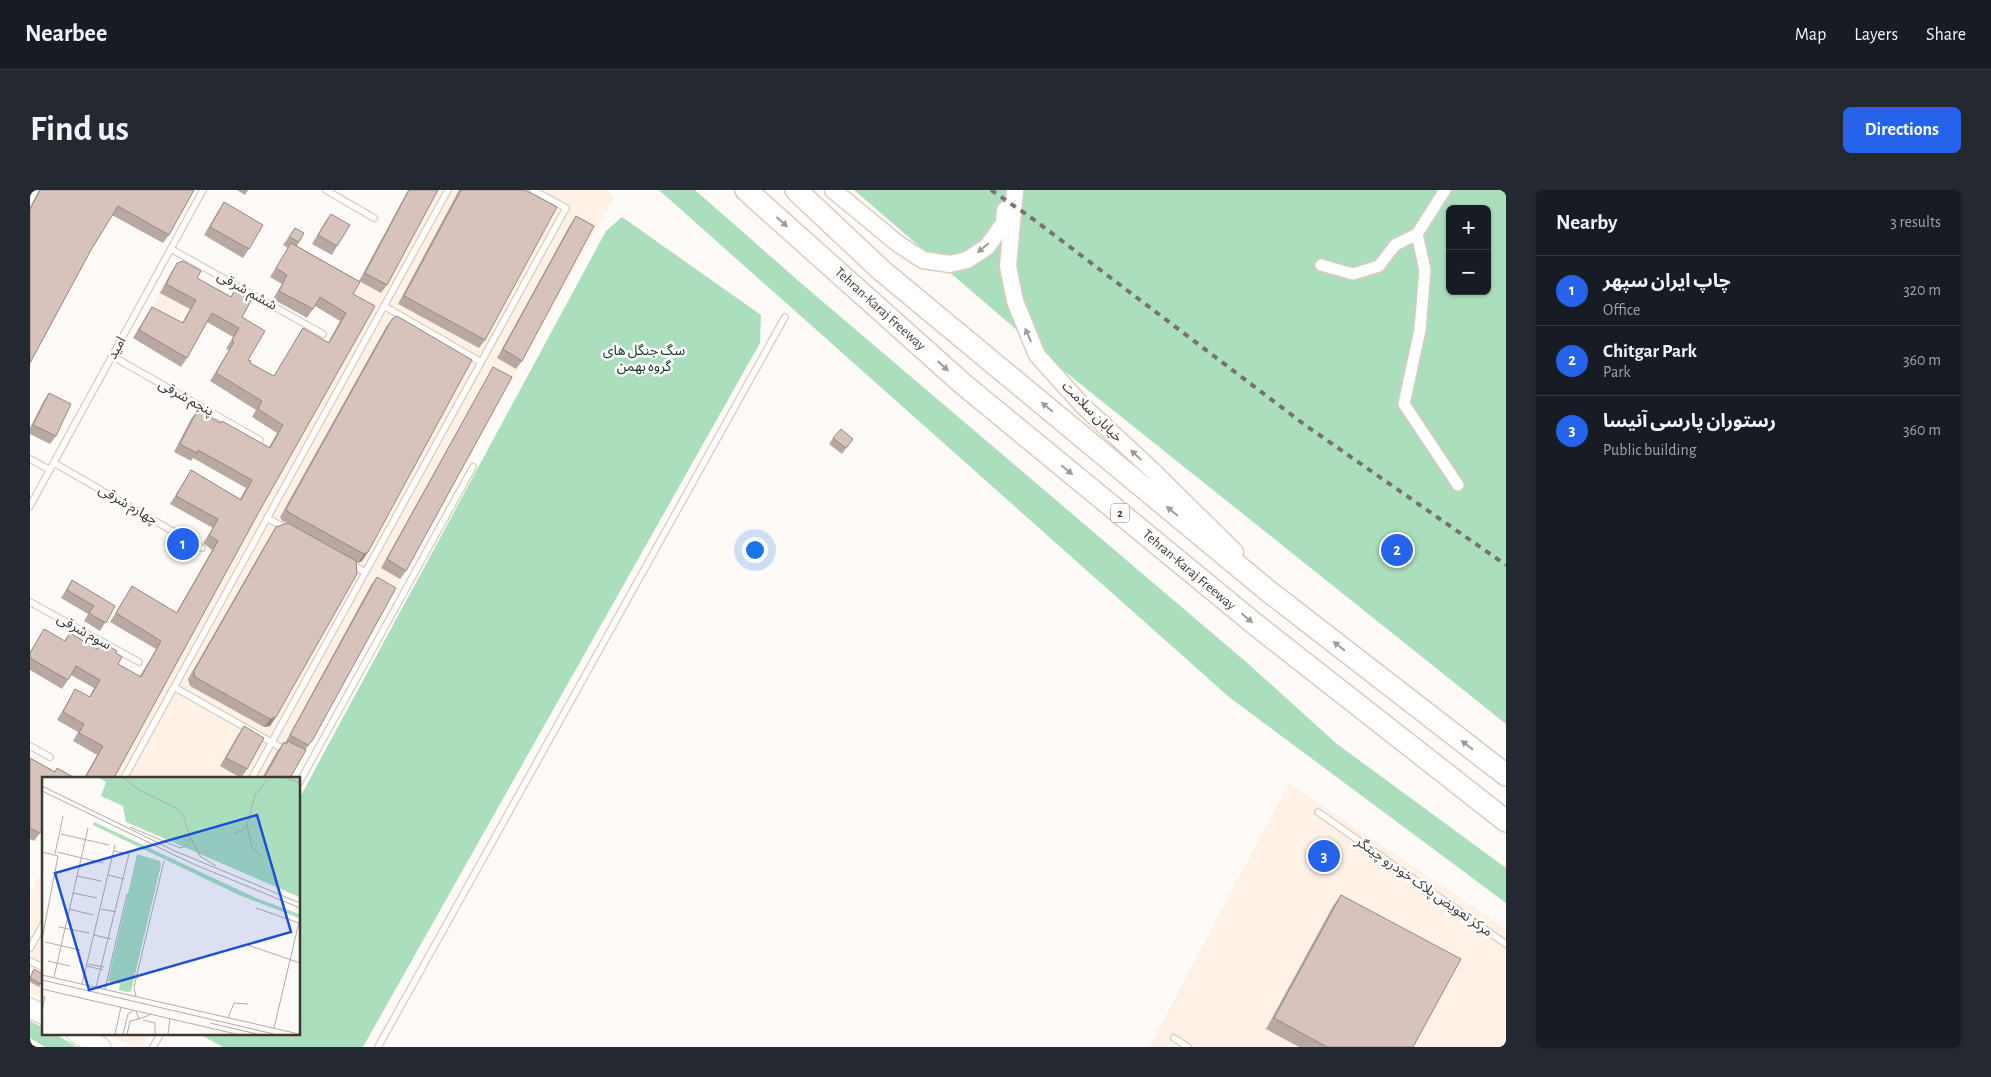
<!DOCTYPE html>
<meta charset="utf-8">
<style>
body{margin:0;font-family:"Alegreya Sans","Noto Sans Arabic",sans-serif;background:#242831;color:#f1f3f6}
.controls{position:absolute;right:15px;top:15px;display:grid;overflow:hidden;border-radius:8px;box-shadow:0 1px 4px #0004}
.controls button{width:45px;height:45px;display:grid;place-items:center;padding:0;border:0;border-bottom:1px solid #363941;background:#171b24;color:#f1f3f6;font:25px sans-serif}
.you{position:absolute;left:724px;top:359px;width:18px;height:18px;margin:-12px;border:4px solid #fff;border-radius:50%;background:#1a73e8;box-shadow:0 0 0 8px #1a73e833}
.badge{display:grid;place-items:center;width:32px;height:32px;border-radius:50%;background:#2563eb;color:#fff;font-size:16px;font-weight:700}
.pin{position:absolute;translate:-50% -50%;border:2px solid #fff;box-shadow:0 1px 5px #0006}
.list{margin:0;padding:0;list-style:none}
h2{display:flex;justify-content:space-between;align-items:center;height:65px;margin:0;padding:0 20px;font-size:21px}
h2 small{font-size:16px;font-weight:400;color:#9ea1a6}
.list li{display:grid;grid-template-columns:32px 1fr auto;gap:15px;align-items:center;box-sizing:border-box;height:70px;padding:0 20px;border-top:1px solid #363941}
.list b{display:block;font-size:19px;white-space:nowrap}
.list p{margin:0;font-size:16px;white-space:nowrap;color:#9ea1a6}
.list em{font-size:16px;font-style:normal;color:#9ea1a6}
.map{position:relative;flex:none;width:1476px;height:857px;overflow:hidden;border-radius:8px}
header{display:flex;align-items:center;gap:30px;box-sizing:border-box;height:70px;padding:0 25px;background:#171b24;border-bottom:1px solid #363941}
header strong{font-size:24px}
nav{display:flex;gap:28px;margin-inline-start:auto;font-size:18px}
.intro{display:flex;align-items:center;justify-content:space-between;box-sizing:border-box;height:120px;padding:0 30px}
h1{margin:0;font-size:35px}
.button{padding:12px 22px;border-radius:8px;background:#2563eb;color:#fff;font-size:18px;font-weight:700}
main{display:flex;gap:30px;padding:0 30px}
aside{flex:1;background:#171b24;border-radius:8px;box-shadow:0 1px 4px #0004}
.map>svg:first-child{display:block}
.built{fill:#fff1e5}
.green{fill:#aadebc;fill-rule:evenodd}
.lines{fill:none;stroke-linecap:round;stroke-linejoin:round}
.service-casing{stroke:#dccbbe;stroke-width:8}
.minor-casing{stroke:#dccbbe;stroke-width:14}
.secondary-casing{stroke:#dccbbe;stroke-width:19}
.primary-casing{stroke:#dccbbe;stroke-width:21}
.motorway-casing{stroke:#dccbbe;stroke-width:24}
.service{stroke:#fff;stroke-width:5.5}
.minor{stroke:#fff;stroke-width:11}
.secondary{stroke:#fff;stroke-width:16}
.primary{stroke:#fff;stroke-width:19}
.motorway{stroke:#fff;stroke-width:21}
.rail{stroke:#77726d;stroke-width:4;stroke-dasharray:6 6;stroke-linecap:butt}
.wall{fill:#b9a8a1}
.shaded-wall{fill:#968883}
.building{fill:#d7c3bb;stroke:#968883}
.oneway{fill:#9e9c98}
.labels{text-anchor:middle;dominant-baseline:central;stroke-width:5;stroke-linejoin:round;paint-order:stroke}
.shield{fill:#fff;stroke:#787470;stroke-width:1}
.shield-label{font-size:12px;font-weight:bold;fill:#3e3832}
.street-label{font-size:14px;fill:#3e3832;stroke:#fff}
.park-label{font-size:14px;fill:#0f341f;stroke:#fff}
.inset-road{fill:none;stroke:#b1aca8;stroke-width:1}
.view{fill:#1d4ed8;fill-opacity:0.15;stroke:#1d4ed8;stroke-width:2.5}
.inset-edge{fill:none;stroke:#3e3832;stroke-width:2.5}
</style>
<header>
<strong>Nearbee</strong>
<nav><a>Map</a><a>Layers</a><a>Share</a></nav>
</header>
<div class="intro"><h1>Find us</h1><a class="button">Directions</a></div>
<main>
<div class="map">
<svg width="1476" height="857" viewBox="0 0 1476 857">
<rect width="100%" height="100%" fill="#fdfaf7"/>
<g class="built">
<polygon points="379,0 576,0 584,7 261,588 62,588"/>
<polygon points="147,79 170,93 143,138 117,124 140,82"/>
<polygon points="1259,593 1476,739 1476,857 1119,857"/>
<polygon points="14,679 14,810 0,803 0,704"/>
<polygon points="77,843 120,843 112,857 103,857"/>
</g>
<g class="green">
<polygon points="629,0 665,0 772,94 1215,471 1307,554 1476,678 1476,713 1199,507"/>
<path d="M824 0H1476V534L1039 185ZM1420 19H1457V101H1420Z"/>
<polygon points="592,27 731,125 730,153 333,857 193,857 167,843 269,843 269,609 576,41"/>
<polygon points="0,831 14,838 14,843 23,843 47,857 15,857 0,848"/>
</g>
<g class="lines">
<g class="service-casing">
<g id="service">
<polyline points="296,0 344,28"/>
<polyline points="141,59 293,144"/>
<polyline points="354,116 451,172"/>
<polyline points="82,166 230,250"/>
<polyline points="0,269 20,280"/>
<polyline points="24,273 172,358"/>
<polyline points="0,316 173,0"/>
<polyline points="237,328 257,339"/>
<polyline points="320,374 335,382"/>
<polyline points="0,412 109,472"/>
<polyline points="144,497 255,560"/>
<polyline points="0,556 20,567"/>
<polyline points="94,588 418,0"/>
<polyline points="222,588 536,18 503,0"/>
<polyline points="269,593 443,277"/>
<polyline points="1288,622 1476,754"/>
<polyline points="0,758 14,733"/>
<polyline points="0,771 14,778"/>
<polyline points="1144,848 1158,857"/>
<polyline points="123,857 131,843"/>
<polyline points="348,857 755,127"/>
</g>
</g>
<g class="minor-casing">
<g id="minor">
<polyline points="1387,44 1395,80 1390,140 1374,214 1428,295"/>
<polyline points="1291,75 1323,84 1349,76 1365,55 1387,44 1415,0"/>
</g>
</g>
<g class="secondary-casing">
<g id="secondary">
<polyline points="803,0 867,53 893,70 920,74 937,70 957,57 974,33 975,20"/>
<polyline points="985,0 978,76 985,111 1007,165 1053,216 1121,279 1205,362"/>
</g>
</g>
<g class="primary-casing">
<g id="primary">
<polyline points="0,818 14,825"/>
<polyline points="46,843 71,857"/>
</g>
</g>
<g class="motorway-casing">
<g id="motorway">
<polyline points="716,0 933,194 1226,435 1476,631"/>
<polyline points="766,0 851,80 1237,400 1476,585"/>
</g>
</g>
<use href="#service" class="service"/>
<use href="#minor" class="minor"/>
<use href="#secondary" class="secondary"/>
<use href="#primary" class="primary"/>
<use href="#motorway" class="motorway"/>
<polyline class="rail" points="961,0 1003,29 1275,235 1476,375"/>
</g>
<g class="wall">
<polygon points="9,0 164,0 139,45 133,53 82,25 61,60 0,173 0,17"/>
<polygon points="207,0 218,0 215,5"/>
<polygon points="378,0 408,0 357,95 351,103 329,91 323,104 345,116 230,320 84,588 54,588 67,565 43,551 48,542 27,530 40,508 45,499 59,507 64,498 41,485 32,499 0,480 0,462 14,439 34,451 40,443 67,459 72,452 86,463 88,474 110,486 126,459 80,432 102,396 146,423 182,360 173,353 183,338 140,314 161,280 210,309 216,298 163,268 161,271 144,262 161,229 167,221 239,257 247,243 222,227 226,220 180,191 199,160 196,159 203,147 177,132 157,168 151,177 103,148 116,126 122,117 152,133 160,119 130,103 142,81 147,73 167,88 201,107 205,100 212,127 218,170 220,173 244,186 273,138 298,153 310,131 285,116 277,128 243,109 252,94 240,87 258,58 253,55 265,38 269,52 267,56 329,91"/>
<polygon points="429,0 495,0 455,150 449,158 368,114"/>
<polygon points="194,12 219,59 213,68 174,45 188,21"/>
<polygon points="301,24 307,56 302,65 282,54 295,32"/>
<polygon points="546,26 492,171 486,179 467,168 540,35"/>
<polygon points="362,129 338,362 332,371 328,373 326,372 240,536 234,537 160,496 158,489 240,346 246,337 257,333 252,331 250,327 356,137"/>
<polygon points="463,177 376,381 370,389 351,378 458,186"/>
<polygon points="19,203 26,246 20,254 0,244 0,238 13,212"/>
<polygon points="803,248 823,249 812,264 799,254"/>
<polygon points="347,387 282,551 275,560 260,588 232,588 246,563 254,552 255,553 341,395"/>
<polygon points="42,390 85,416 70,441 54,431 58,424 31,408"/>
<polygon points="214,536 217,579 211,588 190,576 208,545"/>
<polygon points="0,568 25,582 14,588 10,643 4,651 0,649"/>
<polygon points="1311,705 1383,857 1269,857 1236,839 1303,716"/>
<polygon points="0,786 14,788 9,797 0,792"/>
</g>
<g class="shaded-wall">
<polygon points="338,362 332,371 328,373 334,364"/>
<polygon points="246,527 240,536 234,537 240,529"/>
</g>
<g class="building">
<polygon points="10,0 164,0 139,45 88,16 61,60 0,173 0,19"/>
<polygon points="379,0 408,0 357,95 335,83"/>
<polygon points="431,0 495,0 527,17 455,150 374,106"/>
<polygon points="194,12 233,35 219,59 180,37"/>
<polygon points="301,24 320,35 307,56 288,45"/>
<polygon points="546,26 564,36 492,171 473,159"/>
<polygon points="265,38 274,43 269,52 259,47"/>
<polygon points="261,53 330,92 323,104 345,116 230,320 84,588 55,588 73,556 49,543 54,534 33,522 45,499 60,507 70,490 46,476 38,490 0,468 0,463 14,439 35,451 40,443 67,459 72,452 87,461 86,463 92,467 88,474 111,487 131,451 86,423 102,396 147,423 188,351 179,345 188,329 146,306 161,280 211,310 222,290 168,260 167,263 150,254 167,221 191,233 192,231 240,258 253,235 228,219 232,211 186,183 204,152 202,150 209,138 182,123 157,168 109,140 122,117 153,133 166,110 136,94 147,73 153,71 171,81 167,88 201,107 205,100 222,109 212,127 235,141 218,170 221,171 220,173 244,186 273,138 299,153 316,123 290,107 283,119 249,101 257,85 246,78"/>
<polygon points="367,126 442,170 338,362 334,364 258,322 256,319 362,129"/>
<polygon points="463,177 482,187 376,381 357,369"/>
<polygon points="19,203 41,214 26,246 3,235"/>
<polygon points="811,239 823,249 816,258 803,248"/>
<polygon points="258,333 326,371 327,384 246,527 240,529 165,487 164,481 246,337"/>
<polygon points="347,387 366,398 282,551 278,555 260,545"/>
<polygon points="42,390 85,416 76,433 59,423 64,416 37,400"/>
<polygon points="214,536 234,548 217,579 196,568"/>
<polygon points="258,551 276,560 260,588 234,588 254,552 256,554"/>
<polygon points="0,568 25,582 27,578 45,588 14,588 14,635 10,643 0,638"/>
<polygon points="1311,705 1431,769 1383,857 1297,857 1244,828"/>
<polygon points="4,779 14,785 14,788 11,794 0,788"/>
</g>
<defs><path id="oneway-solid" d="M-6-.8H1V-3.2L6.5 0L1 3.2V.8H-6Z" transform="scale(1.25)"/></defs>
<g class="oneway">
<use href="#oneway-solid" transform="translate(752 32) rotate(42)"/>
<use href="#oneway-solid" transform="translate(953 58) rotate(140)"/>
<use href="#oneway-solid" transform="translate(998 145) rotate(-114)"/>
<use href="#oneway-solid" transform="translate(913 176) rotate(42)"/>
<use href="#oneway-solid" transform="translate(1017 217) rotate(-140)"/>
<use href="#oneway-solid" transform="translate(1106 265) rotate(-137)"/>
<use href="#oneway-solid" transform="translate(1037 280) rotate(40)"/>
<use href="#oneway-solid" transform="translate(1142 321) rotate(-140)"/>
<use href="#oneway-solid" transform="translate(1217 428) rotate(40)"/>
<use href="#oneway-solid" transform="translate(1309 456) rotate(-142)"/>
<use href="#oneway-solid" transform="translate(1437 555) rotate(-142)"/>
</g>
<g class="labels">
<rect class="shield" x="1081" y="313.5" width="18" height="19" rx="4"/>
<g class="shield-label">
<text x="1090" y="323">2</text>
</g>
<g class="street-label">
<text transform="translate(217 101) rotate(29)">ششم شرقی</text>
<text transform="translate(850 119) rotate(42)">Tehran-Karaj Freeway</text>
<text transform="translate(87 158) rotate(-61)">امید</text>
<text transform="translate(156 208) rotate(29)">پنجم شرقی</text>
<text transform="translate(1062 222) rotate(45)">خیابان سلامت</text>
<text transform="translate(98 315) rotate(30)">چهارم شرقی</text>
<text transform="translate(1159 380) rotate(40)">Tehran-Karaj Freeway</text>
<text transform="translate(54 442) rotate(29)">سوم شرقی</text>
<text transform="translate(1394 697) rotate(35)">مرکز تعویض پلاک خودرو چیتگر</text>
</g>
<g class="park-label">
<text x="614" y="161">سگ جنگل های<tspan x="614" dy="16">گروه بهمن</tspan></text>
</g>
</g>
<g transform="translate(12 587)">
<rect width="258" height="258" fill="#fdfaf7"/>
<path d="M55 0H257V120L84 45 81 29 59 19 64 5ZM52 45 214 121 257 137V141L197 118 51 48ZM95 77 118 84 119 88 89 214 86 215 77 213 78 207 66 204Z" fill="#aadebc"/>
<path class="inset-road" d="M80 0 97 13 134 31 142 40 148 62 144 69 138 71 88 50M242 0 258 6M0 9 133 74 258 126M0 14 149 86 258 131M205 48 210 71 220 80M193 56 201 53 205 48 213 18 225 3M19 57 67 68M149 61 158 79 174 89M0 75 16 79 0 162M15 75 61 86M13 77 21 39M66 98 82 102M35 99 59 104M31 116 55 121M214 131 257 146M27 132 51 138M59 132 74 135M17 150 47 156M52 158 69 162M3 165 38 173M203 167 258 186M6 184 28 189M46 187 62 190M45 189 61 193M0 198 257 257M12 200 46 51M0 203 232 257M40 207 73 68M54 210 87 77 72 74M0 212 194 257M63 212 85 117M94 219 92 210 122 84M0 220H3L0 233M94 234 97 242 110 237M186 241 192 226 206 227M101 243 113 246V257M168 246 215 257M232 251 257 145M73 257 79 230M81 257 86 237 91 234M85 257 88 244 97 242M126 257 128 241"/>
<path class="view" d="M215 38 249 155 47 213 13 96Z"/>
<rect width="258" height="258" class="inset-edge"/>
</g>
</svg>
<div class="controls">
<button>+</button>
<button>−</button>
</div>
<div class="you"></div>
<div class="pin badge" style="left:153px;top:354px">1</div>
<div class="pin badge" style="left:1367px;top:360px">2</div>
<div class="pin badge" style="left:1294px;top:666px">3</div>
</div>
<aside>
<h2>Nearby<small>3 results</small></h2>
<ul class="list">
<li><span class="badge">1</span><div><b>چاپ ایران سپهر</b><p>Office</p></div><em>320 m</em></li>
<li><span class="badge">2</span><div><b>Chitgar Park</b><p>Park</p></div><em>360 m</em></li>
<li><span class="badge">3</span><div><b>رستوران پارسی آنیسا</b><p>Public building</p></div><em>360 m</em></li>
</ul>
</aside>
</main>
